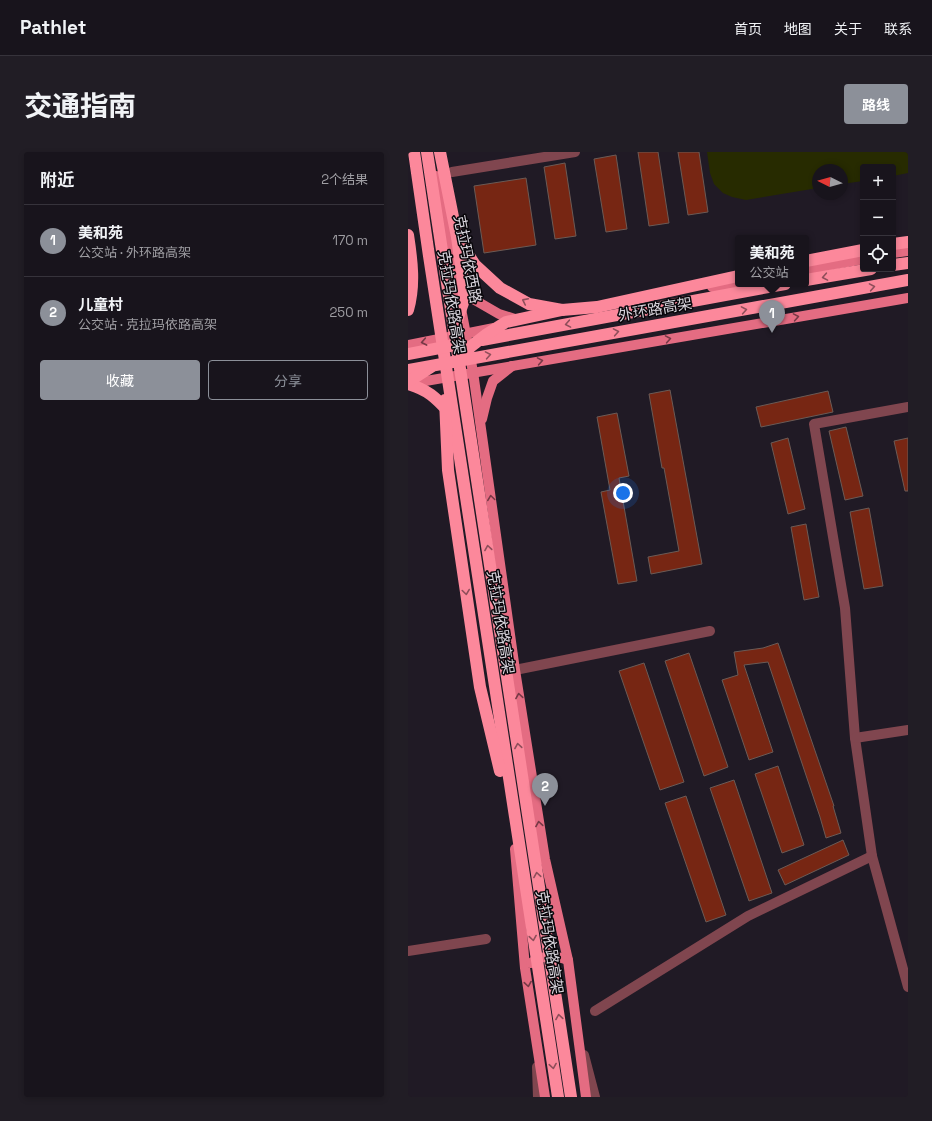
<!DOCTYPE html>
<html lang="zh">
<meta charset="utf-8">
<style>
body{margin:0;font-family:"Space Grotesk","Noto Sans SC",sans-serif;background:#211d25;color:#f1f3f6}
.controls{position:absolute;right:12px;top:12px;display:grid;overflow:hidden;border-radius:4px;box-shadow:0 2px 6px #0003}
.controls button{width:36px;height:36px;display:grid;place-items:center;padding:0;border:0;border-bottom:1px solid #36333b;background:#18141c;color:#f1f3f6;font:20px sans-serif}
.compass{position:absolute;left:404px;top:12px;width:36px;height:36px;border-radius:50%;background:#18141c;box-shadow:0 2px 6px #0003;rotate:275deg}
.you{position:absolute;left:215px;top:341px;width:14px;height:14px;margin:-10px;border:3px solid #fff;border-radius:50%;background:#1a73e8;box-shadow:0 0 0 6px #1a73e833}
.badge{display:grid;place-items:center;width:26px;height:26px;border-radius:50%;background:#8c9099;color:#fff;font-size:13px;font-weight:700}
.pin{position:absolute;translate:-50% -33px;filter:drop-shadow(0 1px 2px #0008)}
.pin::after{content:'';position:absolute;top:21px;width:14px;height:12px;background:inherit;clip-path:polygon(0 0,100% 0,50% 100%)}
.popup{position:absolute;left:327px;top:83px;width:74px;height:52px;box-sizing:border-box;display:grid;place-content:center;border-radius:4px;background:#18141c;filter:drop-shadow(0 1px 3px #0005);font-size:13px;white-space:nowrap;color:#9f9ea3}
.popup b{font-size:15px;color:#f1f3f6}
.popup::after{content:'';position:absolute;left:50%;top:100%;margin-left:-8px;border:8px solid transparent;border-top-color:#18141c}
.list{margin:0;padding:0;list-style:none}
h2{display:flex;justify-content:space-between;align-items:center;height:52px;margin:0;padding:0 16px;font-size:17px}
h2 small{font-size:13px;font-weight:400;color:#9f9ea3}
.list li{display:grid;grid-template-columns:26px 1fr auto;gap:12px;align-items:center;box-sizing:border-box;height:72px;padding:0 16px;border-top:1px solid #36333b}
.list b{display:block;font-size:15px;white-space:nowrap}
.list p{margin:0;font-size:13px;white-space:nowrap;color:#9f9ea3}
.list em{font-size:13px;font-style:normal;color:#9f9ea3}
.actions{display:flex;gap:8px;padding:12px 16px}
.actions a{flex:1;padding:9px 0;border:1px solid #8c9099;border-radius:4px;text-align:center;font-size:14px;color:#8c9099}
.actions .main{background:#8c9099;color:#fff}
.icon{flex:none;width:22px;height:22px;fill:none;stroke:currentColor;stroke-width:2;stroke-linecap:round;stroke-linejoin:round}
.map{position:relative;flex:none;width:500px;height:945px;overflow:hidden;border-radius:4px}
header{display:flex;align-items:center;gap:24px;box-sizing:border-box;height:56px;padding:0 20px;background:#18141c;border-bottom:1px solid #36333b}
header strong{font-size:19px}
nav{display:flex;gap:22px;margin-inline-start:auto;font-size:14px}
.intro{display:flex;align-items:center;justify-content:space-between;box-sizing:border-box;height:96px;padding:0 24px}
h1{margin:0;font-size:28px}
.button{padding:10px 18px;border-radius:4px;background:#8c9099;color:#fff;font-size:14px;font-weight:700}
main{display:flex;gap:24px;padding:0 24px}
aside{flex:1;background:#18141c;border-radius:4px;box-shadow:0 2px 6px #0003}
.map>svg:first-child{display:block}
.grass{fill:#272b00}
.building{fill:#772613;stroke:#6b5b56}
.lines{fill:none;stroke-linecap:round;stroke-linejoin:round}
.minor{stroke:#80464f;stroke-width:10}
.major{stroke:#e46c82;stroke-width:10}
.highway{stroke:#fc889b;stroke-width:12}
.highway-bridge{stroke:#fc889b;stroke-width:12}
.oneway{stroke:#8e4e5a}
.oneway2{stroke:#763946}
.labels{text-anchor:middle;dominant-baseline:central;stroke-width:3;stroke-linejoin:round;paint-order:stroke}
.street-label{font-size:15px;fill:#d8d4dc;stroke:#08060a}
</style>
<header>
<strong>Pathlet</strong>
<nav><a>首页</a><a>地图</a><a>关于</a><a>联系</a></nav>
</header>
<div class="intro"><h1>交通指南</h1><a class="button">路线</a></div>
<main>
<aside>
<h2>附近<small>2个结果</small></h2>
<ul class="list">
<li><span class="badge">1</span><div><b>美和苑</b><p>公交站 · 外环路高架</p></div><em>170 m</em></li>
<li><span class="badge">2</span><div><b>儿童村</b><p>公交站 · 克拉玛依路高架</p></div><em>250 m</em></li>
</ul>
<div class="actions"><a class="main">收藏</a><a>分享</a></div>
</aside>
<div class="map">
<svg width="500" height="945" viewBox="0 0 500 945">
<rect width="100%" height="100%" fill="#201a25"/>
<polygon class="grass" points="299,0 500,0 500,21 485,24 485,15 455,15 455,29 434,32 434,18 410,18 410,36 338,48 324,45 315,41 306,32 302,21"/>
<g class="building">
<polygon points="230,0 250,0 261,71 241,74"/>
<polygon points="270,0 291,0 300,60 280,63"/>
<polygon points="208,3 219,77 198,80 186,7"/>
<polygon points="157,11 168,84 147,87 136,15"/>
<polygon points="118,26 128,93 76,101 66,34"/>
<polygon points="262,238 294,412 243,422 240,405 271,399 256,316 254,316 241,242"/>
<polygon points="420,239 425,260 353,275 348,255"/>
<polygon points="209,261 221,324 211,326 229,429 210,432 193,340 202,338 189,265"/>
<polygon points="438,275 455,344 437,348 421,279"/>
<polygon points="380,286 397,357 380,362 363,291"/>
<polygon points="500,286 500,339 497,339 486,289"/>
<polygon points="461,356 475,434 456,437 442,360"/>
<polygon points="398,372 411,445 396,448 383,375"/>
<polygon points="370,491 426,654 425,654 433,681 418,686 412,665 360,510 336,513 365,600 341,608 314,528 330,523 326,500 355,496"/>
<polygon points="281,501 320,615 296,624 257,509"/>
<polygon points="236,511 276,630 252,638 211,519"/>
<polygon points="370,614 396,693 374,701 347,622"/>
<polygon points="326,628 364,741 341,749 302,636"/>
<polygon points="278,644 318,763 298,770 257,651"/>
<polygon points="435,688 441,703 377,733 370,718"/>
</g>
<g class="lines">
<g class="minor">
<polyline points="44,20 167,0"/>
<polyline points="500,255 406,272 437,456 447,586 464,704 500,835"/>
<polyline points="107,518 302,479"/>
<polyline points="447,586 500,578"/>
<polyline points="0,799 78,787"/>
<polyline points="187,859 340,764 464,704"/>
<polyline points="176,903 187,945"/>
<polyline points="129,915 130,945"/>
</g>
<g class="major">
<polyline points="28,24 65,220 107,518 137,707 160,808 178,945"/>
<polyline points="485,101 500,99"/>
<polyline points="398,118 455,107"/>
<polyline points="54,130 65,147 91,162 110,168"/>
<polyline points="304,135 330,131"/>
<polyline points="0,193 86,176"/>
<polyline points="0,232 500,146"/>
<polyline points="74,267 79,246 85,229 104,214"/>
<polyline points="107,697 117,816 137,945"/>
<path d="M123 811C135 802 147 803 160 808"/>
</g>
<g class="highway">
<polyline points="32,0 49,85 55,129"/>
<path d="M0 83C4 109 7 133 0 158"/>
<polyline points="49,85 67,113 92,136 121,152 154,158 189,155 330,124"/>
<polyline points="485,92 500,90"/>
<polyline points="398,109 455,98"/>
<polyline points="485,113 500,111"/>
<polyline points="398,128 463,117"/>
<path d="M0 232C20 238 27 245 41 260"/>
</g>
<g class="highway-bridge">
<polyline points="6,0 21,104 150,945"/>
<polyline points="19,0 163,945"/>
<polyline points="47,174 56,148 55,129"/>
<polyline points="74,188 377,132"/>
<polyline points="0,202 42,194"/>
<polyline points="49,211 57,199 79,182 98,170 154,158"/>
<polyline points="0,218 500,128"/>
<polyline points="0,229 6,226 23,215"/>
<polyline points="37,248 40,318 72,535 92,619"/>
</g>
</g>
<defs><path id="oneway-chevron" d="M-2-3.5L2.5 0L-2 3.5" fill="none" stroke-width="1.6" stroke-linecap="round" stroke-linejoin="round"/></defs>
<g class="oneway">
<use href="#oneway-chevron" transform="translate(417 125) rotate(170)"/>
<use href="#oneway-chevron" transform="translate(464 135) rotate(-10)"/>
<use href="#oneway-chevron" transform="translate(117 149) rotate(-154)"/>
<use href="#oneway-chevron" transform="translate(336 158) rotate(-10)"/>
<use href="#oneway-chevron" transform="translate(160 172) rotate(170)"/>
<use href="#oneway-chevron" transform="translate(208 180) rotate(-10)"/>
<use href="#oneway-chevron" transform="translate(80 203) rotate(-10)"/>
<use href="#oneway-chevron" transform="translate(80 396) rotate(-99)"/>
<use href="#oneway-chevron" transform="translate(58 440) rotate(82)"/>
<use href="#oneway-chevron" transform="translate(110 594) rotate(-99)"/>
<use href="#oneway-chevron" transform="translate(129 723) rotate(-99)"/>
<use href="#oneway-chevron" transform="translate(125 786) rotate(81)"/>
<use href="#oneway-chevron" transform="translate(151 865) rotate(-99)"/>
<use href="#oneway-chevron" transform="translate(145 914) rotate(81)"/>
</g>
<g class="oneway2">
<use href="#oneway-chevron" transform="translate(388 165) rotate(-10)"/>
<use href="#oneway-chevron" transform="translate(260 187) rotate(-10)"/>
<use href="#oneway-chevron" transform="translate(16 190) rotate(169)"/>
<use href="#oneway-chevron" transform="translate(132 209) rotate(-10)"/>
<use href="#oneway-chevron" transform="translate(83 346) rotate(-98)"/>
<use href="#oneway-chevron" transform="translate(111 544) rotate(-99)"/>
<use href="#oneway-chevron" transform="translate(131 672) rotate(-99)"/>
<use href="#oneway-chevron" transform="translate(120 832) rotate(81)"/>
</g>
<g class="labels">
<g class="street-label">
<text transform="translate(60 107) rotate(79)">克拉玛依西路</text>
<text transform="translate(44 150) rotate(81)">克拉玛依路高架</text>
<text transform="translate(247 157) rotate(-10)">外环路高架</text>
<text transform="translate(93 470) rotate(81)">克拉玛依路高架</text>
<text transform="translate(142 790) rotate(81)">克拉玛依路高架</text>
</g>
</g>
</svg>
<div class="controls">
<button>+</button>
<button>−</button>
<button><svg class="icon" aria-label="locate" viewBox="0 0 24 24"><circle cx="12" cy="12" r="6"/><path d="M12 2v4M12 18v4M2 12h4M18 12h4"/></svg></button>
</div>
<svg class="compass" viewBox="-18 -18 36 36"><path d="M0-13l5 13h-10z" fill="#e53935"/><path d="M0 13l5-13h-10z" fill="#9f9ea3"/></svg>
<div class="you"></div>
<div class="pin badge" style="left:364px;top:181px">1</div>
<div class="popup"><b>美和苑</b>公交站</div>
<div class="pin badge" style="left:137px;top:654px">2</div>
</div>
</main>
